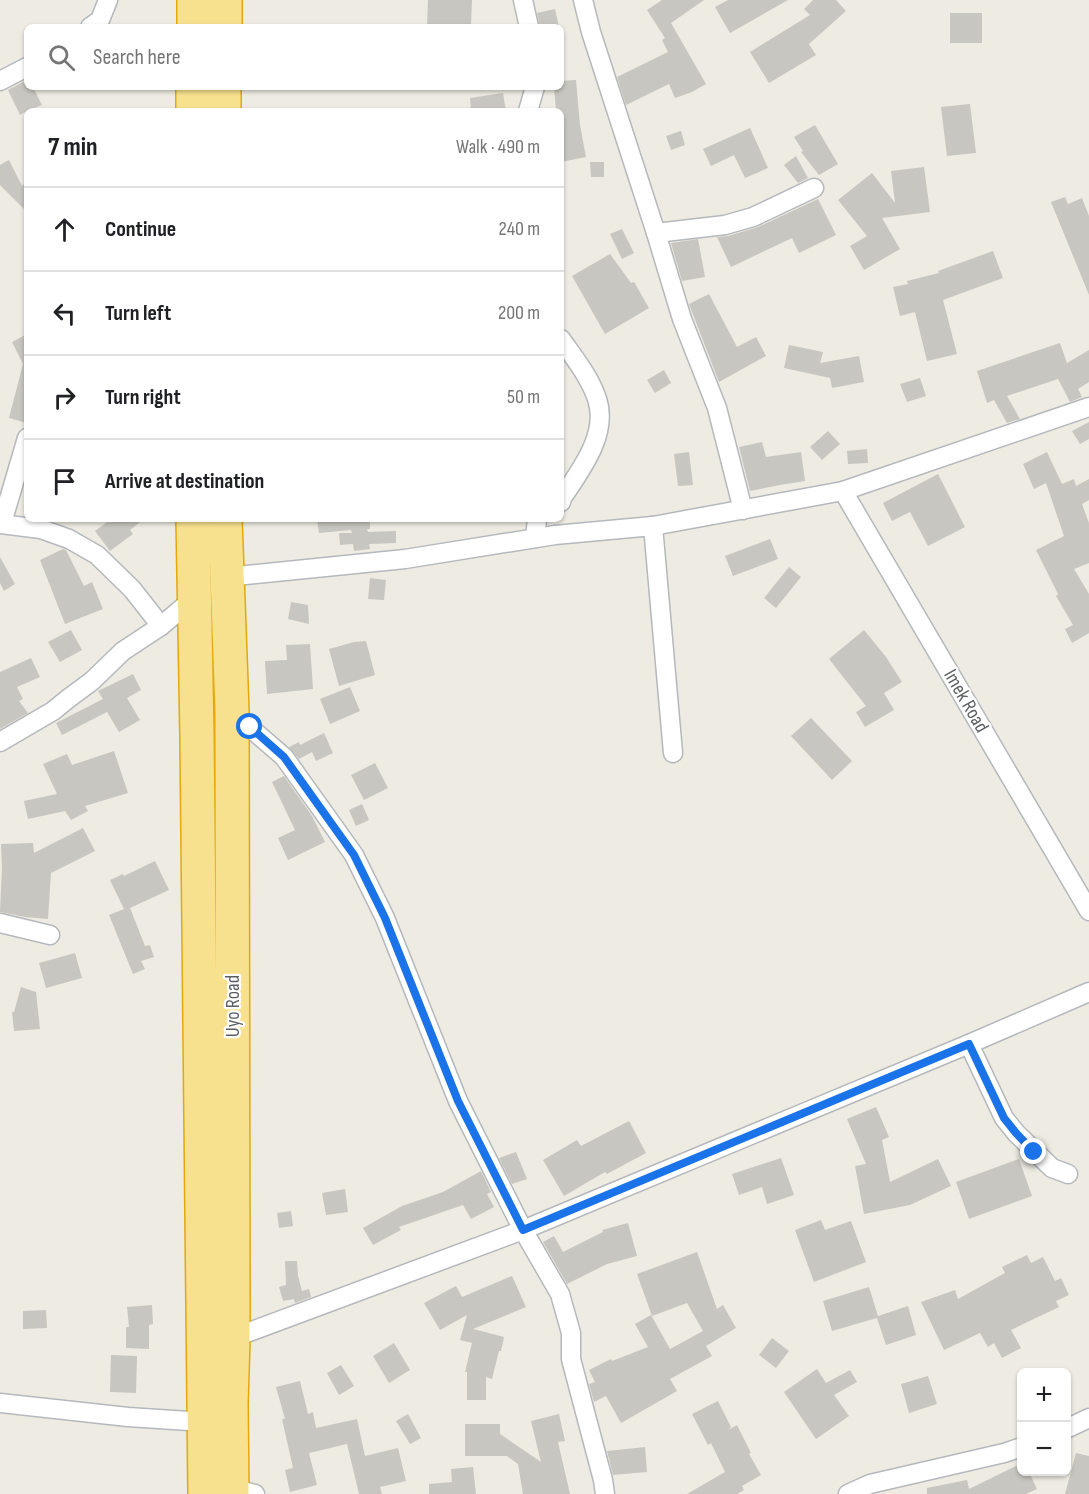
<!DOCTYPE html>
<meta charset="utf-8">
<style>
body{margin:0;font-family:"Sofia Sans Condensed",sans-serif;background:#f6f6f6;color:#202124}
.controls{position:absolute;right:18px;bottom:18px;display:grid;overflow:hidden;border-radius:9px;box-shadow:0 2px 4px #0004}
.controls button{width:54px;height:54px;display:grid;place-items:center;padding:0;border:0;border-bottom:2px solid #e0e0e0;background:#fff;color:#202124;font:30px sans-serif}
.stop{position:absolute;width:18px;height:18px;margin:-14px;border:4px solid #1a73e8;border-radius:50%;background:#fff}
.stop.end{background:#1a73e8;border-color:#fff;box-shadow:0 2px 6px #0008}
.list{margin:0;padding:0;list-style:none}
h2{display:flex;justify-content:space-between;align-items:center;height:78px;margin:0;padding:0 24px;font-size:26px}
h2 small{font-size:20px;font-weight:400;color:#757577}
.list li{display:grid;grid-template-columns:39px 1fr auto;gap:18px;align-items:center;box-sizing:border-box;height:84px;padding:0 24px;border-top:2px solid #e0e0e0}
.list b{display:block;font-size:22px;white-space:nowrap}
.list em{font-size:20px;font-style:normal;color:#757577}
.icon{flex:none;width:33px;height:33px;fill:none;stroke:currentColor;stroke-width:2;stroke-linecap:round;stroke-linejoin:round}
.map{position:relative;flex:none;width:1089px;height:1494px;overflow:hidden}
.search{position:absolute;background:#fff;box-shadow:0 2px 4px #0004;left:24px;top:24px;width:540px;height:66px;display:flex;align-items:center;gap:15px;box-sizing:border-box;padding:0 21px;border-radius:9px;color:#757577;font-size:22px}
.panel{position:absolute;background:#fff;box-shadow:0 2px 4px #0004;left:24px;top:108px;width:540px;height:414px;border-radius:9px}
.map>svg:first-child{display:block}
.building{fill:#c8c6c0}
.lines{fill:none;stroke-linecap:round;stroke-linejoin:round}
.street-casing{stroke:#b5b8bc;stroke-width:21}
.highway-casing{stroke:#e4a80b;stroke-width:36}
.street{stroke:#fff;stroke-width:18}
.highway{stroke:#f7e18f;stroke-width:33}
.route{stroke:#1a73e8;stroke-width:8}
.labels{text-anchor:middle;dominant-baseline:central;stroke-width:4.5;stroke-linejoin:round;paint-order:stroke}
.street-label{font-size:20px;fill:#5b5e63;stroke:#fff}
</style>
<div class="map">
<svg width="1089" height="1494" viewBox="0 0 1089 1494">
<rect width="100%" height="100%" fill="#edebe2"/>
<g class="building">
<polygon points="428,0 472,0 471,25 440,25 440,27 427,27"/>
<polygon points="662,0 704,0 671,23 706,84 692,92 675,98 669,84 626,105 617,77 668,52 662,40 665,38 647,10"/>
<polygon points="728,0 788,0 730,33 715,7"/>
<polygon points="813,0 836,0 846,11 809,44 816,55 769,83 750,52 810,15 804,9"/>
<polygon points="555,9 559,27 540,27 537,13"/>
<rect x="950" y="13" width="32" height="30"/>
<polygon points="27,80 27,87 33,87 42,105 27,111 20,115 8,90"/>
<polygon points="576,80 580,125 586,157 561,162 561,111 556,111 554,87 561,87 561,81"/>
<polygon points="503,93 506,111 471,111 470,98"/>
<polygon points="970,104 976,153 947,156 941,107"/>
<polygon points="815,125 838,164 819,175 801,152 803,151 794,137"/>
<polygon points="750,128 768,168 745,178 734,155 711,166 703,149"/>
<polygon points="681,131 685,145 671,150 666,136"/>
<polygon points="796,156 808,178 798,183 784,165"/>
<polygon points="9,160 22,186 27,181 27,212 0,185 0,165"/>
<polygon points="590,162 604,162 604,177 591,177"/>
<polygon points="924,167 930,212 882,218 900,249 864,270 850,246 867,236 838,200 872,173 895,203 891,171"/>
<polygon points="1065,197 1068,204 1082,198 1089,216 1089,295 1051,202"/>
<polygon points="818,199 836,235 799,253 792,238 731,267 717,237 728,236 758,227"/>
<polygon points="622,229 634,253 622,259 610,234"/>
<polygon points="698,239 705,277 682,281 671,243"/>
<polygon points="993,251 1003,278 943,300 957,354 927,361 915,312 900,316 893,287 908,284 907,281 939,273 938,271"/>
<polygon points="610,254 631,283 634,282 649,308 605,334 572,276"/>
<polygon points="709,294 737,347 756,337 766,356 719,382 689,304"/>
<polygon points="27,334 27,423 9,418 23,364 12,342"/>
<polygon points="1060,343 1067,363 1089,350 1089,382 1078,389 1082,397 1070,402 1058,379 1007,396 1020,419 1007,423 994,400 987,403 977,371"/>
<polygon points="789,345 823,352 820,363 859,356 864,382 832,388 830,378 784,368"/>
<polygon points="664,370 671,383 655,393 647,380"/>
<polygon points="920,378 926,396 907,402 900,384"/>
<polygon points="1089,422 1089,439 1080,444 1072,431"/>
<polygon points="828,431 840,444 822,460 810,447"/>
<polygon points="762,442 766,457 801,452 805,481 780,485 750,491 739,447"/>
<polygon points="867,449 868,463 848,464 847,451"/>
<polygon points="689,452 693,485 678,486 674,454"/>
<polygon points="1047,452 1062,484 1074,479 1076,486 1089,479 1089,500 1082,504 1089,523 1089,563 1074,569 1089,594 1089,633 1072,643 1065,629 1073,625 1056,596 1058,594 1036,550 1064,536 1046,483 1034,489 1023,464"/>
<polygon points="938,474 965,527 928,546 910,512 892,521 883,503"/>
<polygon points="111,519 144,519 130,530 133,534 110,551 95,531"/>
<polygon points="332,519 370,519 370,529 365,529 367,529 368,532 396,531 396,543 369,544 370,549 354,551 353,544 340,545 339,533 352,533 351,530 319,533 317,520"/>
<polygon points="770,539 778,559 733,576 725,556"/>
<polygon points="63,549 66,550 84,586 92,582 103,609 65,624 40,560"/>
<polygon points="0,557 15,584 4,591 0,583"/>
<polygon points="789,567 801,577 776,608 764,598"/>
<polygon points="370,578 386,580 384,600 368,599"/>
<polygon points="291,602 308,605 309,624 288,619"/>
<polygon points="71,630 82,650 60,662 48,642"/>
<polygon points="864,630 886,657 902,682 884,693 894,710 865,727 856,712 866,706 829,659"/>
<polygon points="366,641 375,675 339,686 329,649 354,642"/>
<polygon points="310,644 313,689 267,694 265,661 287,660 286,645"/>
<polygon points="31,658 40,677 17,687 23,699 19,701 28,713 0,729 0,672"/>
<polygon points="133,674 141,690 127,698 140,720 119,732 107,712 62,735 56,723 103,699 98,691"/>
<polygon points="350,687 360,711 330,724 320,699"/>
<polygon points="811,718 852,761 832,780 791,736"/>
<polygon points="324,733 333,753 316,761 312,752 299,759 289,747 299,742 300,745"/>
<polygon points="114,751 128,793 85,806 88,811 71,820 65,811 28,819 24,801 57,794 43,764 67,754 72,765"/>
<polygon points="375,763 388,788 364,800 351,775"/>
<polygon points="284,776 312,816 325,842 288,860 278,838 295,830 272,782"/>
<polygon points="362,804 369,820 356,826 349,810"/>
<polygon points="83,828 95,851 51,873 48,919 25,917 0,912 2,867 1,844 33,843 34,853"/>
<polygon points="155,861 169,890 130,908 145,946 150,945 154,957 141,961 145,969 133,974 109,915 124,909 110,880 123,874 124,876"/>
<polygon points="75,953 82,978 46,988 39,963"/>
<polygon points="21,987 36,992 40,1029 14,1031 12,1012 14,1012"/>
<polygon points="876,1107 889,1137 882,1140 890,1182 938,1159 951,1186 910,1205 864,1214 855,1166 866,1164 847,1119"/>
<polygon points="629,1121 646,1153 607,1174 605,1172 564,1196 543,1160 577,1140 581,1146"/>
<polygon points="516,1152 527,1179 512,1184 499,1158"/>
<polygon points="781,1158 794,1195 767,1204 762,1187 739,1195 732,1174"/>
<polygon points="1019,1159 1032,1196 969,1219 956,1182"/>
<polygon points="481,1171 491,1192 487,1194 494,1207 471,1219 463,1205 399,1227 401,1230 373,1245 363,1228 402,1206 443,1192"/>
<polygon points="345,1189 348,1212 326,1215 322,1193"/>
<polygon points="291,1211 293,1226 279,1228 277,1213"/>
<polygon points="821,1220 825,1230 851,1221 866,1262 814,1282 795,1230"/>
<polygon points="628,1223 637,1256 607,1264 567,1284 543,1242 554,1236 563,1252 603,1232 602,1230"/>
<polygon points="697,1252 717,1309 723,1305 736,1328 706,1346 712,1356 670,1379 677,1391 621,1423 606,1396 594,1402 589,1384 595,1382 589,1370 611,1359 612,1361 648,1347 635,1324 651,1315 670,1349 703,1331 687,1303 652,1316 637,1274"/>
<polygon points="1027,1255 1031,1263 1043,1257 1055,1281 1061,1278 1069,1295 1056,1301 1059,1307 1011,1330 1021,1348 1002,1358 994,1343 988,1347 980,1333 944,1350 921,1302 955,1290 958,1299 1005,1273 1002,1267"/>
<polygon points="285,1261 297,1261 298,1276 302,1291 309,1289 311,1297 295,1303 294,1299 283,1301 279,1287 286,1285"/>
<polygon points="512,1276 526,1307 473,1329 504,1337 501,1351 499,1351 492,1379 486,1377 486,1400 467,1400 467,1372 465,1372 472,1343 460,1340 467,1315 440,1330 424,1303 456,1286 462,1297"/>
<polygon points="869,1287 878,1316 908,1306 916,1335 886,1345 877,1318 832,1331 823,1301"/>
<polygon points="152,1305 153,1324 149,1325 149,1349 126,1348 126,1327 129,1327 127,1307"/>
<polygon points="46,1310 47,1328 23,1329 23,1311"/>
<polygon points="772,1338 789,1351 776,1368 759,1355"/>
<polygon points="394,1343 410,1370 389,1383 373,1356"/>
<polygon points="111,1355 137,1356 136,1393 110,1392"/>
<polygon points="341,1365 354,1386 339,1395 327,1373"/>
<polygon points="817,1369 826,1383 850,1370 857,1382 834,1395 849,1416 816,1439 784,1392"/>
<polygon points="928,1376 937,1404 909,1413 901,1384"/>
<polygon points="300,1381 308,1414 313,1412 316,1428 357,1419 365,1456 398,1448 406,1481 380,1487 382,1494 359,1494 347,1444 309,1453 317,1485 290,1492 285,1470 293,1468 282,1419 285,1419 276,1387"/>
<polygon points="718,1401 731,1427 728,1430 737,1425 751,1453 749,1454 761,1475 742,1486 744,1490 737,1494 687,1494 725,1472 711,1443 708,1445 692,1414"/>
<polygon points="408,1414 421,1438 410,1444 396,1421"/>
<polygon points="559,1414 565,1441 558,1442 570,1494 523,1494 518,1464 507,1456 465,1456 465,1424 500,1424 500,1434 541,1462 531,1421"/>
<polygon points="645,1447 647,1472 613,1475 607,1451"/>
<polygon points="1076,1453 1089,1456 1089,1494 1065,1494"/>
<polygon points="1022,1463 1022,1472 1029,1472 1037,1489 1026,1494 927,1494 927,1488 967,1480 969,1489"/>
<polygon points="473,1467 476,1494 429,1494 429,1484 452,1482 451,1469"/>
</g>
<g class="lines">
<g class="street-casing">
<g id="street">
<polyline points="523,0 529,27"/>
<polyline points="583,0 591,32 656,233 682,319 717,408 743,510"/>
<polyline points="90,27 100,20 108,0"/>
<polyline points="0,81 27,67"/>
<polyline points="528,111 535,87"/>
<polyline points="656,233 725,225 753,217 814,188"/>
<path d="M561 339C574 358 590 377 597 399 609 434 580 471 562 498L561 502"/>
<polyline points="843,491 1089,911"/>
<polyline points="2,523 27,438"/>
<polyline points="0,524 41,529 69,539 97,555 132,589 161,626"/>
<polyline points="653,526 673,753"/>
<polyline points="535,538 537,519"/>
<polyline points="227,577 405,559 555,535 653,526 843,491 1089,407"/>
<polyline points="232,712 284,757 354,855 385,918 458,1101 523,1230 560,1294 571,1333 571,1359 603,1480 605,1494"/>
<polyline points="0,742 53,711 69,698 92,681 123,651 161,626 194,598"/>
<polyline points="0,923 50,935"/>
<polyline points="969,1044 1004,1118 1016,1133 1052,1168 1068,1174"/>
<polyline points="233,1338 523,1230 969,1044 1089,992"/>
<polyline points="0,1403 128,1417 204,1422"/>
<polyline points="1066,1429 1089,1418"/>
<polyline points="232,1488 255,1494"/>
<polyline points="848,1494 870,1484 1004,1453 1022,1447"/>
</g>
</g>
<g class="highway-casing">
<g id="highway">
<polyline points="194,27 194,0"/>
<polyline points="225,27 225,0"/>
<polyline points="193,111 193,87"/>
<polyline points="224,111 224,87"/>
<polyline points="193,519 197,736 205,1494"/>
<polyline points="225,519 232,712 233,1338 231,1404 232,1494"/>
</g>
</g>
<use href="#street" class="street"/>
<use href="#highway" class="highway"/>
</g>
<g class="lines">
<polyline class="route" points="250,727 284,757 354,855 385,918 458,1101 523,1230 969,1044 1004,1118 1016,1133 1034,1152"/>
</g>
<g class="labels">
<g class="street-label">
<text transform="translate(966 701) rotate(60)">Imek Road</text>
<text transform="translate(233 1006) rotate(-90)">Uyo Road</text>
</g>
</g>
</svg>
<div class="controls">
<button>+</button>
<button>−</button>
</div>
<div class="stop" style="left:250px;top:727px"></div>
<div class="stop end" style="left:1034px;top:1152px"></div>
<div class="search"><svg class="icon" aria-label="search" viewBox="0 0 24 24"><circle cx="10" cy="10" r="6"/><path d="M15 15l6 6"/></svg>Search here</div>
<section class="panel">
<h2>7 min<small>Walk · 490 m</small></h2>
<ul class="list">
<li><svg class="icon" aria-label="ahead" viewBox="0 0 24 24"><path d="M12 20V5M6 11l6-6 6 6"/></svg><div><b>Continue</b></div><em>240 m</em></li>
<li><svg class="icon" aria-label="left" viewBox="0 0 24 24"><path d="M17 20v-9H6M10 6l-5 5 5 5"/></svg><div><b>Turn left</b></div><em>200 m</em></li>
<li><svg class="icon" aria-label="right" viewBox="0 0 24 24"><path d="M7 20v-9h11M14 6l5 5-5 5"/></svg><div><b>Turn right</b></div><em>50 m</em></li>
<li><svg class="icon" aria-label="arrive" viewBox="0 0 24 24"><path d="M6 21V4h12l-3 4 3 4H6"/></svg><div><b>Arrive at destination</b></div></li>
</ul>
</section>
</div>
